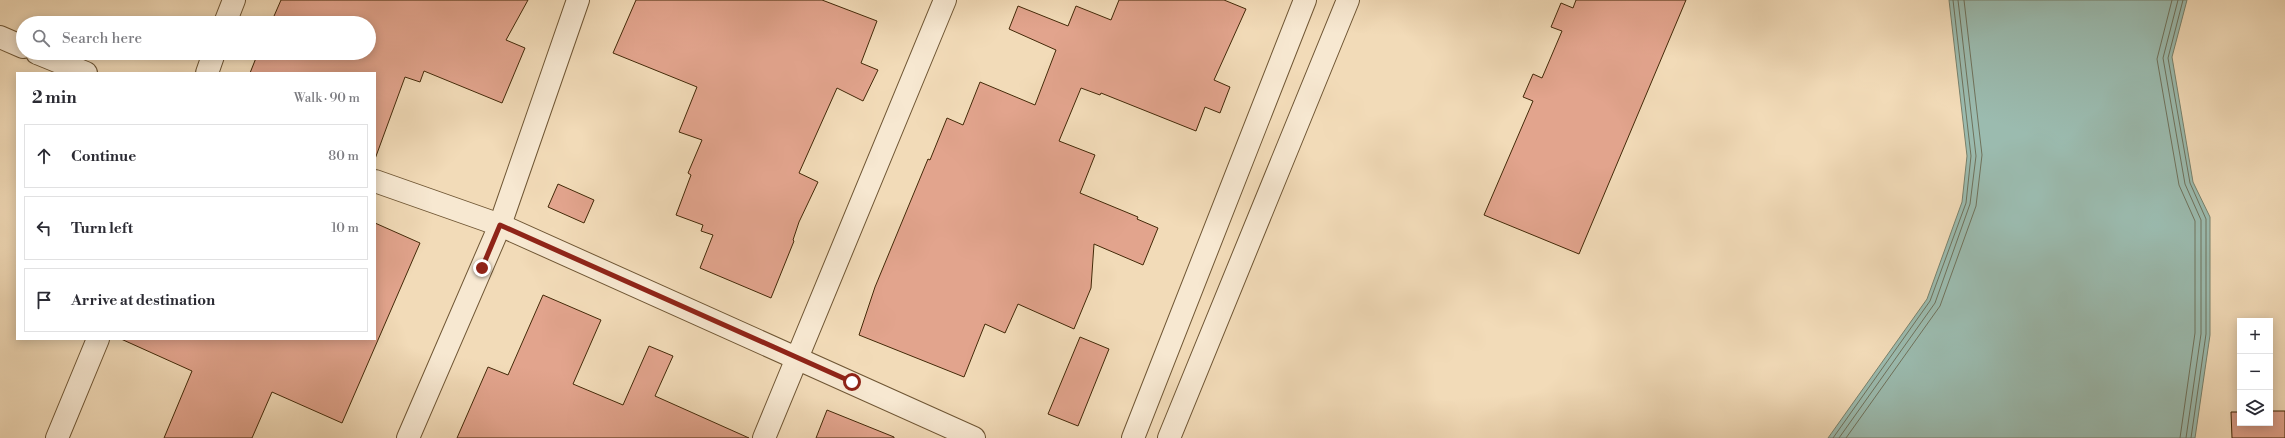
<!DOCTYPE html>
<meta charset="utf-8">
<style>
body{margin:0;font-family:"Libre Bodoni",serif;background:#f2f2f3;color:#2b2b33}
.controls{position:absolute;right:12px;bottom:12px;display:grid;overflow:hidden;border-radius:0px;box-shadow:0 2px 10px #0003}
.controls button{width:36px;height:36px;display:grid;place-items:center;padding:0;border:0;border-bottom:1px solid #e1e1e2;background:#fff;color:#2b2b33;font:20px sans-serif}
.stop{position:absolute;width:12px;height:12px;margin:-9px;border:3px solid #8f2418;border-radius:50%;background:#fff}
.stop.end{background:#8f2418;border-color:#fff;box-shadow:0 1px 4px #0008}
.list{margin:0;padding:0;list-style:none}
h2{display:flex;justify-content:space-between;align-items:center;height:52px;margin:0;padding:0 16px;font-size:17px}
h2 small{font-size:13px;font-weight:400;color:#7c7c81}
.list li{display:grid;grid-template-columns:26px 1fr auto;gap:12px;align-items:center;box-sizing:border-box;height:64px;margin:0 8px 8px;padding:0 8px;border:1px solid #e1e1e2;border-radius:0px}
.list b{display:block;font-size:15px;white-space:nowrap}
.list em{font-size:13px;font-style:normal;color:#7c7c81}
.icon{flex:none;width:22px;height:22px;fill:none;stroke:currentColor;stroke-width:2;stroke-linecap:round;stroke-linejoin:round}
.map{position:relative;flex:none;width:2285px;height:438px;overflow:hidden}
.search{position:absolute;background:#fff;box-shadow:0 2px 10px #0003;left:16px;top:16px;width:360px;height:44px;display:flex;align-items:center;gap:10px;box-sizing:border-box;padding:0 14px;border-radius:22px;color:#7c7c81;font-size:15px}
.panel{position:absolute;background:#fff;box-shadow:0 2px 10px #0003;left:16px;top:72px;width:360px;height:268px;border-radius:0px}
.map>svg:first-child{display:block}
.water{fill:#9bbbaf;stroke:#78816c}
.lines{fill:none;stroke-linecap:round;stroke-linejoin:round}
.shore{stroke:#6f725c;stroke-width:1}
.building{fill:#e2a48d;stroke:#432908}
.minor-casing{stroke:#6f5634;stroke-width:24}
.tertiary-casing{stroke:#6f5634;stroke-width:24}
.minor{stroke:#f7e8d1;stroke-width:22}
.tertiary{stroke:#f7e8d1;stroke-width:22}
.route{stroke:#8f2418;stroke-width:5}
</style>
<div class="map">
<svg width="2285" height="438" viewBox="0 0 2285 438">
<rect width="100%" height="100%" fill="#f2dbb8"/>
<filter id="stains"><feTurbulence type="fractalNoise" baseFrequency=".005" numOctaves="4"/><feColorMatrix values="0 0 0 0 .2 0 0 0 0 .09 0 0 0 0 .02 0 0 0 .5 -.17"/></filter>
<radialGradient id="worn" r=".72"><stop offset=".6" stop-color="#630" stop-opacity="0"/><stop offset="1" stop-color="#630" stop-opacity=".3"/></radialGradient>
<polygon class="water" points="1949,0 2187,0 2172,57 2193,182 2210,217 2210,335 2195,438 1828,438 1927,299 1962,202 1967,156"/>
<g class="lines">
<g class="shore">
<polyline points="2172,0 2157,59 2179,185 2195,221 2195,333 2180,438"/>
<polyline points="2178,0 2163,58 2185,184 2201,220 2201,334 2186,438"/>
<polyline points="2183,0 2168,58 2190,183 2206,219 2206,334 2191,438"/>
<polyline points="1833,438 1930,301 1966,203 1971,156 1953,0"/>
<polyline points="1839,438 1935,303 1970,204 1976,156 1958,0"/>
<polyline points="1846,438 1940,306 1976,206 1982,155 1964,0"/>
</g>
</g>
<g class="building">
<polygon points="281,0 528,0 506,40 525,48 502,103 424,71 420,82 405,77 375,159 375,73 250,73 258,53 369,53 369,23 271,23"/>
<polygon points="636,0 822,0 877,21 861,63 878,70 863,101 837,88 799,173 818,182 799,222 793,240 794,241 771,298 700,268 713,235 701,231 703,225 676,215 691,175 688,173 702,140 679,132 697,87 613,53"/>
<polygon points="1119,0 1224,0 1246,9 1214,80 1230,87 1220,113 1205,107 1196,131 1101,93 1100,95 1081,88 1059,141 1095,155 1080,193 1138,217 1137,219 1158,228 1143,265 1094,244 1091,288 1074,329 1018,304 1005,333 985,324 964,377 859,335 875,287 928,159 930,160 947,118 963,125 980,82 1035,105 1056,50 1009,29 1018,6 1068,26 1076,6 1111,20"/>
<polygon points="1576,0 1686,0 1579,254 1484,215 1533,101 1523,97 1533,74 1542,78 1562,31 1551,27 1561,3 1573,8"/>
<polygon points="558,184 594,200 584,223 548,207"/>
<polygon points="375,223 420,243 342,423 272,392 252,438 164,438 192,371 121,339 375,339"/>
<polygon points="543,295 601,320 573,384 623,405 649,346 673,356 655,396 749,438 457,438 488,367 508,375"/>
<polygon points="1080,337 1109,349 1078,426 1048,414"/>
<polygon points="827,410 894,437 894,438 816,438"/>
<polygon points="2270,411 2285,411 2285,438 2232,438 2231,412 2240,412 2240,423 2270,423"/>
</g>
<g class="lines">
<g class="minor-casing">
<g id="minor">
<polyline points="225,23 234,0"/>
<polyline points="0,37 23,47"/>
<polyline points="37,53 86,73"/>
<polyline points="207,73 214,53"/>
<polyline points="375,181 500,225 974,438"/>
<polyline points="57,438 98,339"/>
<polyline points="408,438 500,225 578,0"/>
<polyline points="764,438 945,0"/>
</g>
</g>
<g class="tertiary-casing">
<g id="tertiary">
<polyline points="1133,438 1305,0"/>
<polyline points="1169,438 1348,0"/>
</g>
</g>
<use href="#minor" class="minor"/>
<use href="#tertiary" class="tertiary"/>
</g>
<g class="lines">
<polyline class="route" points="482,268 500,225 852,382"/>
</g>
<rect width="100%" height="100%" filter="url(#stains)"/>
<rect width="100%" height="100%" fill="url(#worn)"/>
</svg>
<div class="controls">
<button>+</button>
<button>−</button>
<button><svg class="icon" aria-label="layers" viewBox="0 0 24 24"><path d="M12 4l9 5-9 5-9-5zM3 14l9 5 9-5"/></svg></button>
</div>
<div class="stop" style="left:852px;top:382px"></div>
<div class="stop end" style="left:482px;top:268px"></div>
<div class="search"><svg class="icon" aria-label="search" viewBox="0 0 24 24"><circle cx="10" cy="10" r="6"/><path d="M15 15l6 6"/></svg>Search here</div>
<section class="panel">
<h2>2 min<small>Walk · 90 m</small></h2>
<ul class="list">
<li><svg class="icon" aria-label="ahead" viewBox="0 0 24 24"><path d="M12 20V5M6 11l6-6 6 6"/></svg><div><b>Continue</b></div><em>80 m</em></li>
<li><svg class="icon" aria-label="left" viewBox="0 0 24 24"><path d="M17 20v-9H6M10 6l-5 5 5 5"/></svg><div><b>Turn left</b></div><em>10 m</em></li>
<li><svg class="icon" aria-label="arrive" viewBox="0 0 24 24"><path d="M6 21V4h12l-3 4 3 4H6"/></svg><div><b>Arrive at destination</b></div></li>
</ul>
</section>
</div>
